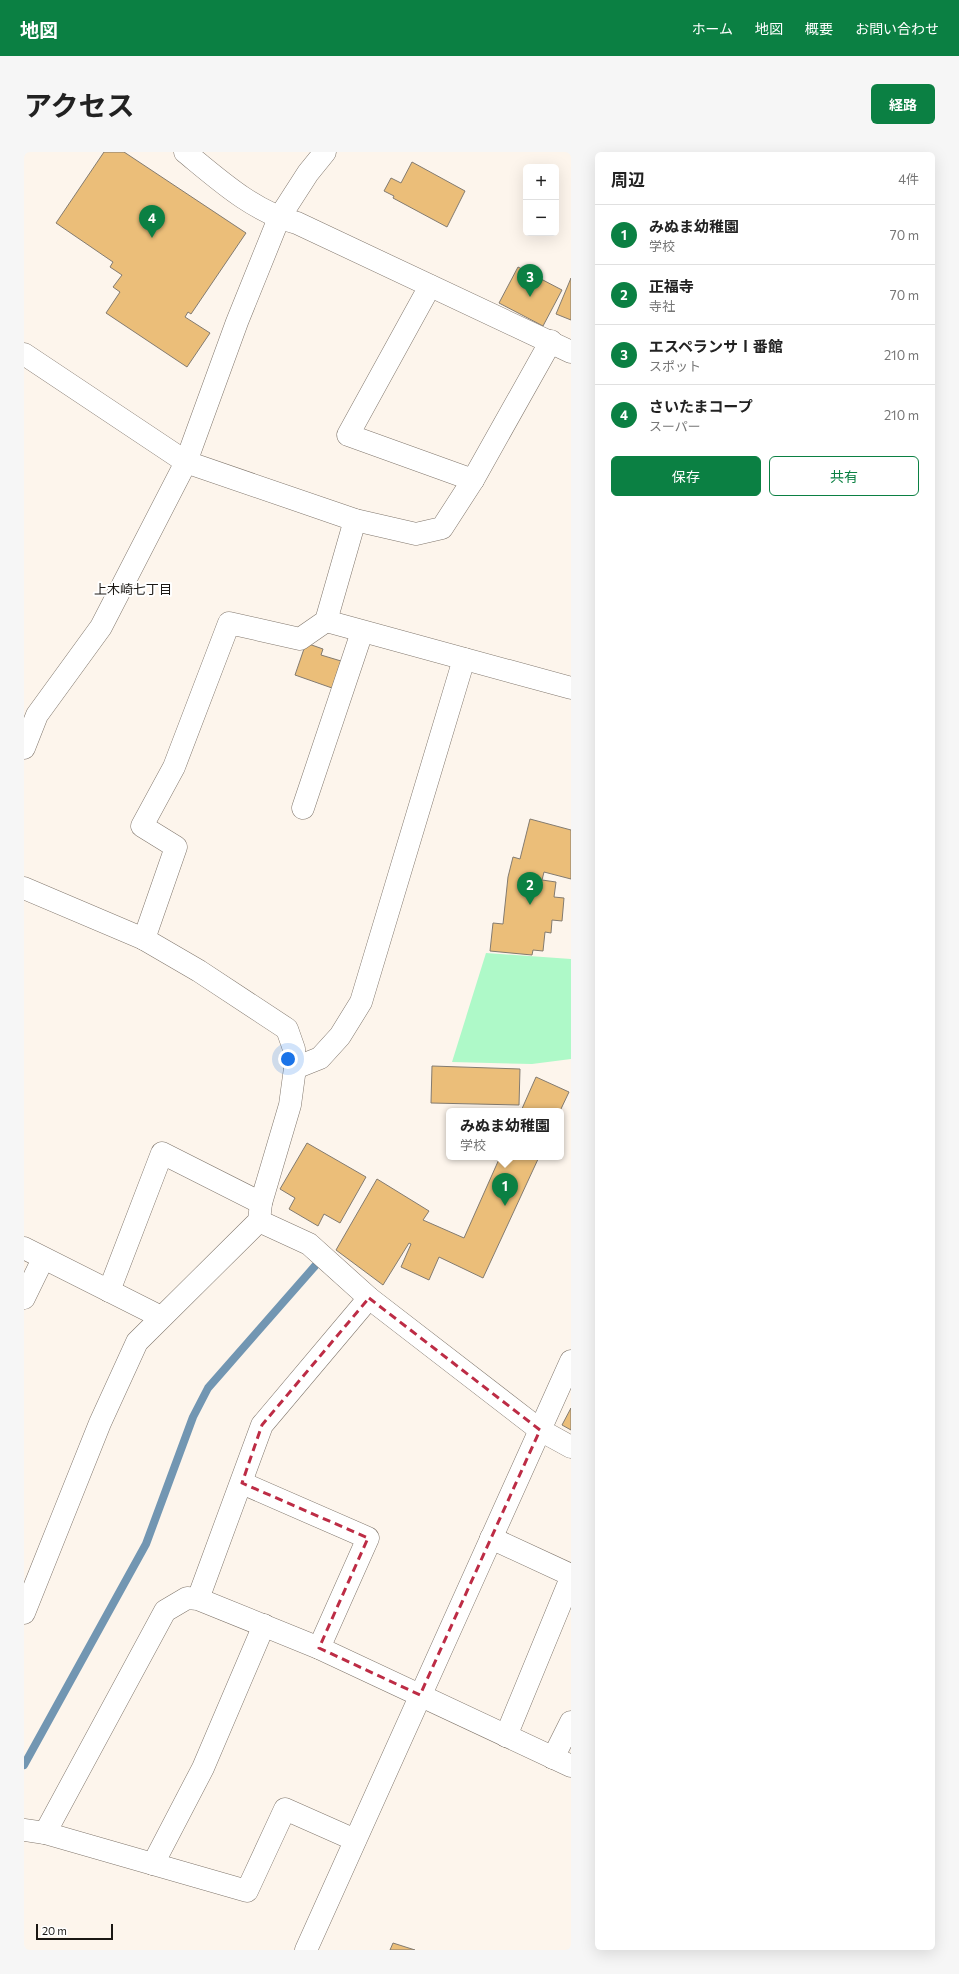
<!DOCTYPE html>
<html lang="ja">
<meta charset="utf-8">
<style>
body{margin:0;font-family:Commissioner,"Noto Sans JP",sans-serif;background:#f6f6f6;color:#222}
.controls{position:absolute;right:12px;top:12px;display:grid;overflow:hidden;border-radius:6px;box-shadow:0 4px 16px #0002}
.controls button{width:36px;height:36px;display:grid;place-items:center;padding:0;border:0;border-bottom:1px solid #e0e0e0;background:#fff;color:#222;font:20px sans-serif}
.scale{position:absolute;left:12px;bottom:10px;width:77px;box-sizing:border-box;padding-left:4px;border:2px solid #1b1814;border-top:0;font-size:11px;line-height:14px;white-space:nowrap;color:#1b1814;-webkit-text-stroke:3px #fff;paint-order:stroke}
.you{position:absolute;left:264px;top:907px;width:14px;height:14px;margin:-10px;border:3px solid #fff;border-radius:50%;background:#1a73e8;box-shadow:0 0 0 6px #1a73e833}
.badge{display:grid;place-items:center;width:26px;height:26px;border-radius:50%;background:#0b8043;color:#fff;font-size:13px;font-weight:700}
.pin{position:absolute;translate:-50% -33px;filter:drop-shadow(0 1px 2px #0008)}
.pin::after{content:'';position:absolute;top:21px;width:14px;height:12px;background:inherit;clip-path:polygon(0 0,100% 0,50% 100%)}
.popup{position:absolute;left:422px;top:956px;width:118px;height:52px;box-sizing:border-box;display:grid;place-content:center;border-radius:6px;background:#fff;filter:drop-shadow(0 1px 3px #0005);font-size:13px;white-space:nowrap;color:#767676}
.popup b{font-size:15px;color:#222}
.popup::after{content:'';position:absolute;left:50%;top:100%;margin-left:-8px;border:8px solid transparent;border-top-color:#fff}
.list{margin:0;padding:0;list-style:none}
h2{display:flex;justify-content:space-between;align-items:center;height:52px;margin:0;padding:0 16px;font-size:17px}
h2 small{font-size:13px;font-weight:400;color:#767676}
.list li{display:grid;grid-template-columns:26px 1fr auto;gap:12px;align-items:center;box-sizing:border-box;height:60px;padding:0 16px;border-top:1px solid #e0e0e0}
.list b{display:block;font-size:15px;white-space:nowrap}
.list p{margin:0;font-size:13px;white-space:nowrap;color:#767676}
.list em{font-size:13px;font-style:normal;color:#767676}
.actions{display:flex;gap:8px;padding:12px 16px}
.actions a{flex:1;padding:9px 0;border:1px solid #0b8043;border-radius:6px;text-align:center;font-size:14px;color:#0b8043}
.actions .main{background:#0b8043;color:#fff}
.map{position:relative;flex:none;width:547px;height:1798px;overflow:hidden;border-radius:6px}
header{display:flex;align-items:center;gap:24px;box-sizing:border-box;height:56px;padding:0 20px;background:#0b8043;color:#fff}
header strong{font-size:19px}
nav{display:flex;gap:22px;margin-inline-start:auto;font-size:14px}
.intro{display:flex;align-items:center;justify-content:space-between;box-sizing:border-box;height:96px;padding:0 24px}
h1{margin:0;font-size:28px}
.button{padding:10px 18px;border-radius:6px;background:#0b8043;color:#fff;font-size:14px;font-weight:700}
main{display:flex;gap:24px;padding:0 24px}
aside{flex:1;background:#fff;border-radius:6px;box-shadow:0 4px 16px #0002}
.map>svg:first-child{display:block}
.green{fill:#aef9c8}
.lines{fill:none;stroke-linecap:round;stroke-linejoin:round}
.stream{stroke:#7296b2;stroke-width:8}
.building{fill:#ebbe79;stroke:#837b70}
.minor-casing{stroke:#81776d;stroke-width:23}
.minor{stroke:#fff;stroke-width:22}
.marked{fill:none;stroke:#bd2c45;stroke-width:3;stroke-dasharray:8 5;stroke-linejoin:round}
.labels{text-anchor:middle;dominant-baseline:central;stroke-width:4;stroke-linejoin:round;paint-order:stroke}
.neighbourhood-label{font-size:13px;fill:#1b1814;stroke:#fff}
</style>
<header>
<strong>地図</strong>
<nav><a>ホーム</a><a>地図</a><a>概要</a><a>お問い合わせ</a></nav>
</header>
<div class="intro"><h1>アクセス</h1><a class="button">経路</a></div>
<main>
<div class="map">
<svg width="547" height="1798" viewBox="0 0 547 1798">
<rect width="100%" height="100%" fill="#fdf5ec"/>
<polygon class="green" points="462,801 547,807 547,907 508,912 428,910"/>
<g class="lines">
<polyline class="stream" points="0,1613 122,1392 169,1265 184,1236 291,1114"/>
</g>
<g class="building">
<polygon points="80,0 100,0 222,81 167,162 164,160 161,165 186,181 163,215 82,161 96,140 89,135 98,123 86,115 89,110 32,71"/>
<polygon points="388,10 441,39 423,75 369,46 370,44 360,39 367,26 377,31"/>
<polygon points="494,115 538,138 519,174 475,151"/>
<polygon points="547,126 547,168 532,162"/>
<polygon points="282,491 299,497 297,503 317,509 308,536 271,523"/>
<polygon points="506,667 547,678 547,727 520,720 518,728 532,730 530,745 540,746 538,769 528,768 527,781 521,780 519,799 509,798 508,803 466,799 469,771 479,772 484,725 489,705 496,707"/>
<polygon points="408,914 496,917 495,953 407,951"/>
<polygon points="512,925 545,940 536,959 497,959"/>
<polygon points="283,991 342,1025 316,1071 300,1062 294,1074 265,1057 271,1046 256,1037"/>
<polygon points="476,1005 515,1005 459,1126 415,1105 405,1128 377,1115 387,1092 385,1091 359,1133 312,1098 353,1027 405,1059 399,1068 440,1086"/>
<polygon points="547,1256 547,1278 538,1273"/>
<polygon points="369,1791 391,1798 366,1798"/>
</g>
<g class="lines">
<g class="minor-casing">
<g id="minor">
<path d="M161 0C195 28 230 60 273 71L547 200"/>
<polyline points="406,134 324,283 449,328"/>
<polyline points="0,202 162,310 331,368 392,382 418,376 449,328 527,189"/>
<polyline points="302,469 547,536"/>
<polyline points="0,596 13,563 77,475 162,310 213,170 255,66 284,21 301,0"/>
<polyline points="279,656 338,480"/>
<polyline points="0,736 120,787 175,819 263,877 270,897 271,916 266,953 237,1051 235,1069 113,1190 76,1271 0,1461"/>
<polyline points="120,787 152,695 118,674 150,615 205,471 276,487 302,469 331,368"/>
<polyline points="271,916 296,906 316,884 337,850 440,507"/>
<polyline points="235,1069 285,1092 345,1146 516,1278 547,1295"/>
<polyline points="0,1096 137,1165"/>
<polyline points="85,1139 138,1001 237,1051"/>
<polyline points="0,1146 19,1107"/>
<polyline points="218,1331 344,1386 295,1496"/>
<polyline points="467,1386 547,1423"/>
<polyline points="174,1447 238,1273 345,1146"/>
<polyline points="482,1584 547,1426"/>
<polyline points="529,1606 547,1570"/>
<polyline points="0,1678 21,1681 223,1739 261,1657 331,1688"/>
<polyline points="21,1681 141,1459 163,1446 174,1447 295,1496 547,1614"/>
<polyline points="129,1712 179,1616 240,1473"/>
<polyline points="282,1798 547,1209"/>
</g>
</g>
<use href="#minor" class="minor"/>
</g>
<path class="marked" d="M345 1146 516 1278 396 1543 295 1496 344 1386 218 1331 238 1273Z"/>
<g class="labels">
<g class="neighbourhood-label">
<text x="109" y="437">上木崎七丁目</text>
</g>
</g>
</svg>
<div class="controls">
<button>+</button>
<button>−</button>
</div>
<div class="scale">20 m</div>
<div class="you"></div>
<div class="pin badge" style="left:481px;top:1054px">1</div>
<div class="popup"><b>みぬま幼稚園</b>学校</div>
<div class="pin badge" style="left:506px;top:753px">2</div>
<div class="pin badge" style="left:506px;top:145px">3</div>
<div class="pin badge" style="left:128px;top:86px">4</div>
</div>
<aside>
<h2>周辺<small>4件</small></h2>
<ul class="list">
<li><span class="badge">1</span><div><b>みぬま幼稚園</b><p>学校</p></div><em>70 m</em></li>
<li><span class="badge">2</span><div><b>正福寺</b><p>寺社</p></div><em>70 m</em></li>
<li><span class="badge">3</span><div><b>エスペランサⅠ番館</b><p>スポット</p></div><em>210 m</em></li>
<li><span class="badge">4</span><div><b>さいたまコープ</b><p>スーパー</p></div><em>210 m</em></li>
</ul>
<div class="actions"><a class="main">保存</a><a>共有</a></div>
</aside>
</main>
